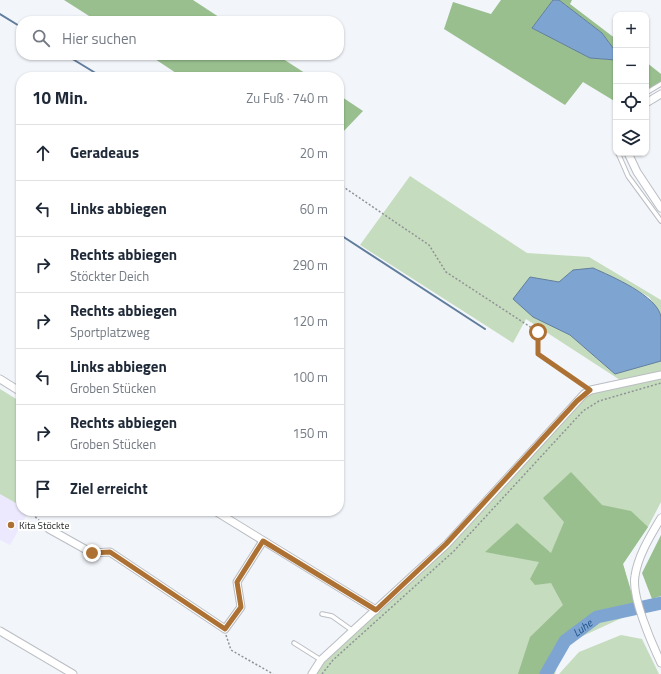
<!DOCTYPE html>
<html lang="de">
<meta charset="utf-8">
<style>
body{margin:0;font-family:"Titillium Web",sans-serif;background:#f2f2f3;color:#1f2937}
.controls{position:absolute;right:12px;top:12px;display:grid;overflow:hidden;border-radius:8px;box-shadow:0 1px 3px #0004}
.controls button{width:36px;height:36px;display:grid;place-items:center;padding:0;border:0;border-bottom:1px solid #e0e1e3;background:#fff;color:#1f2937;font:20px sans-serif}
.stop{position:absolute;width:12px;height:12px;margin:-9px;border:3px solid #ad7133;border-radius:50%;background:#fff}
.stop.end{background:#ad7133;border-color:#fff;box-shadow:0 1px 4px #0008}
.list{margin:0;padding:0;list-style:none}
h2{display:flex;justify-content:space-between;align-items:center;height:52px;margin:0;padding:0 16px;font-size:17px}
h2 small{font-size:13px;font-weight:400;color:#747a83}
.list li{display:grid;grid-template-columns:26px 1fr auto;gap:12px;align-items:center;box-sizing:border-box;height:56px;padding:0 16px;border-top:1px solid #e0e1e3}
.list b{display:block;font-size:15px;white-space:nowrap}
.list p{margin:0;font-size:13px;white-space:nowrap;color:#747a83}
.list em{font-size:13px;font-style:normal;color:#747a83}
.icon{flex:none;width:22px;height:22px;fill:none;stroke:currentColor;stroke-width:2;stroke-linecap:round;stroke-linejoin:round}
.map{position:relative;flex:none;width:661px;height:674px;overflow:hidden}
.search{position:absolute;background:#fff;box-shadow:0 1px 3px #0004;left:16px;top:16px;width:328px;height:44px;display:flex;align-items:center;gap:10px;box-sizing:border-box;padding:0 14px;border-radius:16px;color:#747a83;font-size:15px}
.panel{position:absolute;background:#fff;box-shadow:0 1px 3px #0004;left:16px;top:72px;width:328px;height:444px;border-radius:16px}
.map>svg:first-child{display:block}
.education{fill:#ece8fe}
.green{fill:#c5dcbe}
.forest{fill:#99bf8f}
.water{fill:#7ea5d2;stroke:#617d9d}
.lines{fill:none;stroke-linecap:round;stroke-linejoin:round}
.stream{stroke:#617d9d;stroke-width:2}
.river{stroke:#7ea5d2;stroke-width:13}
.lane-casing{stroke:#babdc2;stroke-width:5.5}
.street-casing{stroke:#babdc2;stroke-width:9}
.path{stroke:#909396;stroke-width:1.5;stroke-dasharray:2 2;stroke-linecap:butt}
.lane{stroke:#fff;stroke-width:3.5}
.street{stroke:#fff;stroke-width:7}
.route{stroke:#ad7133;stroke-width:5}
.poi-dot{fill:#ad7133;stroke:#fff;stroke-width:1.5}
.labels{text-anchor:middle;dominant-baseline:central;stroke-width:4;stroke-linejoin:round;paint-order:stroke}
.poi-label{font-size:10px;fill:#1e2021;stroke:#fff;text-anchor:start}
.water-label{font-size:11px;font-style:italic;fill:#1c528a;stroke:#fff}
</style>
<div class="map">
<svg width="661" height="674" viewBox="0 0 661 674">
<rect width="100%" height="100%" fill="#f2f5fa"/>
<polygon class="education" points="0,494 21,506 21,511 29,511 10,545 0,540"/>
<g class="green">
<polygon points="410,176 527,253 589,257 661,300 661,315 649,297 635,289 573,270 559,282 530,277 533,317 570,335 615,374 661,361 661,502 648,527 623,564 636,608 635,612 563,645 555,674 307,674 316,662 440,547 585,390 620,380 526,319 513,343 360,245"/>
<polygon points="0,389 21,402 21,506 0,494"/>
<polygon points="621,635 642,639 659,674 559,674 579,652"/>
</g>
<g class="forest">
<polygon points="64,0 193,0 225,21 97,21"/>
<polygon points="501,0 553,0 532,28 590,58 616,60 616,102 583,82 565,105 444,29 453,2 491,14"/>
<polygon points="559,0 572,0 570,4 616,39 616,52 602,33"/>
<polygon points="149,55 277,55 311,77 182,77"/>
<polygon points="646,62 661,74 661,83 646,92"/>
<polygon points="339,95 363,111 341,134 339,133"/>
<path d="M571 472 602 505 631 511 648 527 623 564 636 608C613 623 577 619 559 641 551 650 546 664 541 674H518L530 637 563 605 551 583 535 585 530 579 539 562 485 552 517 523 551 553 564 522 543 498Z"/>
<polygon points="661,535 661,596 652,599 642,573"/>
</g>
<g class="water">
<polygon points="553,0 559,0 602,33 616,52 616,60 590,58 532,28"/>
<path d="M593 268C611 276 658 296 661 317 661 332 661 347 661 361L615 374 570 335 533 317 513 299 530 277 559 282 573 270Z"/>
</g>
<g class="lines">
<g class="stream">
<polyline points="0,14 21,27"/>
<polyline points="66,55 102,77"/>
<polyline points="339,234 485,329"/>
</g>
<path class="river" id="s1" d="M546 674 565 641 597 617 661 603"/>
<g class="lane-casing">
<g id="lane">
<polyline points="646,93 661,84"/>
<polyline points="618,153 628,176 661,221"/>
<polyline points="322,614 332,616 353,631"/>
<polyline points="294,643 321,660"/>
</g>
</g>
<g class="street-casing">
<g id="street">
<polyline points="646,103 661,94"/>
<polyline points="628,153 637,172 661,208"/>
<polyline points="0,379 21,392"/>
<polyline points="215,511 376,610"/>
<path d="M661 518C651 535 638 555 635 576 631 596 652 644 661 663"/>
<polyline points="49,529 92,553 110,552 225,629 241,607 237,582 263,541"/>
<polyline points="0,631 73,674"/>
<polyline points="312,674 321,660 447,544 584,394 591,390 661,375"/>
</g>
</g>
<g class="path">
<polyline points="339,184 429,245 446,272 538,332 538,354 585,386"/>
<polyline points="32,511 31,513 44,525"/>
<polyline points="226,635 231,650 273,674"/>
<polyline points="322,674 333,660 454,551 583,411 599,401 661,383"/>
</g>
<use href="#lane" class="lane"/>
<use href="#street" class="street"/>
</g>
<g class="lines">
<polyline class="route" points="92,553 110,552 225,629 241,607 237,582 263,541 376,610 446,544 577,401 590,390 538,354 538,332"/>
</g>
<circle class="poi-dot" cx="11" cy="525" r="4"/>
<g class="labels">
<g class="poi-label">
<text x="19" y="525">Kita Stöckte</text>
</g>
<g class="water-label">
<text stroke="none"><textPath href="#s1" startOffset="60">Luhe</textPath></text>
</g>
</g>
</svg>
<div class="controls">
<button>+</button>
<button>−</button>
<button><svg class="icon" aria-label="locate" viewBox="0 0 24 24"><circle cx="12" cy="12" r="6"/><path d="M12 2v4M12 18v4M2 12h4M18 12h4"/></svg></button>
<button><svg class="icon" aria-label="layers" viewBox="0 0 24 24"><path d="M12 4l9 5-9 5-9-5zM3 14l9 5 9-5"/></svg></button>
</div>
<div class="stop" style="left:538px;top:332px"></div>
<div class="stop end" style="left:92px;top:553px"></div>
<div class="search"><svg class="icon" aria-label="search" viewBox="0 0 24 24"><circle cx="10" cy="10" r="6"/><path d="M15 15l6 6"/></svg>Hier suchen</div>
<section class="panel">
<h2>10 Min.<small>Zu Fuß · 740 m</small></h2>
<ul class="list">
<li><svg class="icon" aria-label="ahead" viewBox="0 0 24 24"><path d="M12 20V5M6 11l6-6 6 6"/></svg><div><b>Geradeaus</b></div><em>20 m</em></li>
<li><svg class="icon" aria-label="left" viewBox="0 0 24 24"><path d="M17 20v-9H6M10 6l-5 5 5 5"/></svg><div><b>Links abbiegen</b></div><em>60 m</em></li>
<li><svg class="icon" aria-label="right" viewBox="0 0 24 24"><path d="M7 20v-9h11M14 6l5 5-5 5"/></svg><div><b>Rechts abbiegen</b><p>Stöckter Deich</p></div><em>290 m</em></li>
<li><svg class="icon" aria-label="right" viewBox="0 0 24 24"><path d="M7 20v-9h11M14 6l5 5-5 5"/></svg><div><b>Rechts abbiegen</b><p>Sportplatzweg</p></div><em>120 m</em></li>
<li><svg class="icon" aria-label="left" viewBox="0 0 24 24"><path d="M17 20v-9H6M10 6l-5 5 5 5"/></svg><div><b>Links abbiegen</b><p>Groben Stücken</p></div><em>100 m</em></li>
<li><svg class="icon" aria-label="right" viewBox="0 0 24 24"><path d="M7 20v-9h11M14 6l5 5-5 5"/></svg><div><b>Rechts abbiegen</b><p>Groben Stücken</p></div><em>150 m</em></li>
<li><svg class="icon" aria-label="arrive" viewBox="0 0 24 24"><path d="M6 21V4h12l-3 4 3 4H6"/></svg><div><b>Ziel erreicht</b></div></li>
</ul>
</section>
</div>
